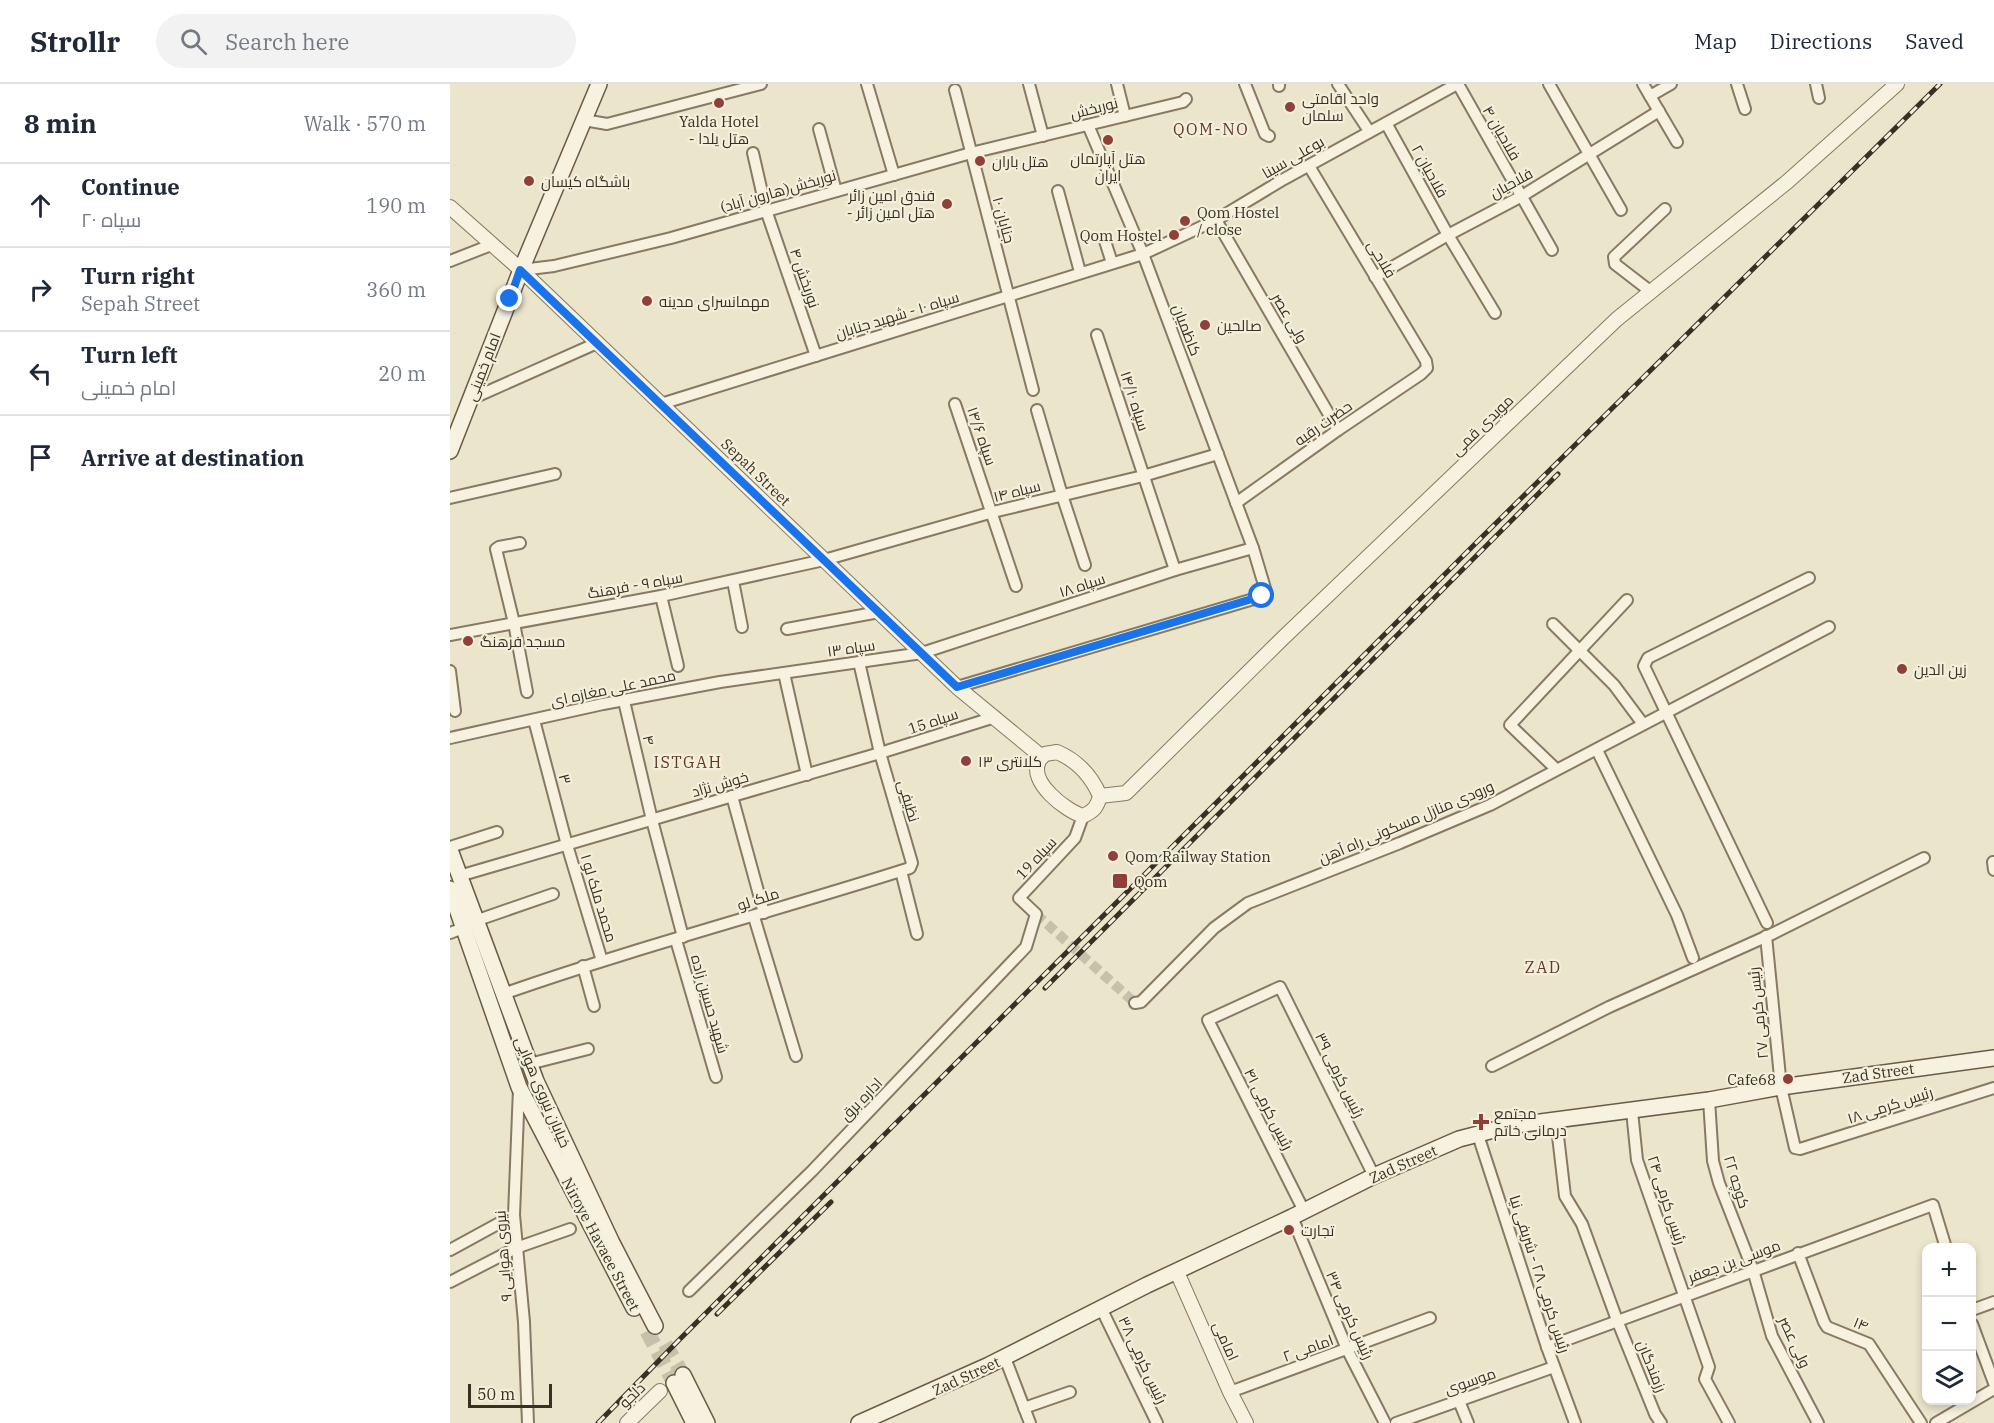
<!DOCTYPE html>
<meta charset="utf-8">
<style>
body{margin:0;font-family:"IBM Plex Serif",Cairo,serif;background:#f2f2f3;color:#1f2937}
.controls{position:absolute;right:18px;bottom:18px;display:grid;overflow:hidden;border-radius:12px;box-shadow:0 3px 9px #0003}
.controls button{width:54px;height:54px;display:grid;place-items:center;padding:0;border:0;border-bottom:2px solid #e0e1e3;background:#fff;color:#1f2937;font:30px sans-serif}
.scale{position:absolute;left:18px;bottom:15px;width:84px;box-sizing:border-box;padding-left:6px;border:3px solid #393023;border-top:0;font-size:16px;line-height:21px;white-space:nowrap;color:#393023;-webkit-text-stroke:4px #f3efdb;paint-order:stroke}
.stop{position:absolute;width:18px;height:18px;margin:-14px;border:4px solid #1a73e8;border-radius:50%;background:#fff}
.stop.end{background:#1a73e8;border-color:#fff;box-shadow:0 2px 6px #0008}
.list{margin:0;padding:0;list-style:none}
h2{display:flex;justify-content:space-between;align-items:center;height:78px;margin:0;padding:0 24px;font-size:26px}
h2 small{font-size:20px;font-weight:400;color:#747a83}
.list li{display:grid;grid-template-columns:39px 1fr auto;gap:18px;align-items:center;box-sizing:border-box;height:84px;padding:0 24px;border-top:2px solid #e0e1e3}
.list b{display:block;font-size:22px;white-space:nowrap}
.list p{margin:0;font-size:20px;white-space:nowrap;color:#747a83}
.list em{font-size:20px;font-style:normal;color:#747a83}
.icon{flex:none;width:33px;height:33px;fill:none;stroke:currentColor;stroke-width:2;stroke-linecap:round;stroke-linejoin:round}
.map{position:relative;flex:none;width:1544px;height:1339px;overflow:hidden}
header{display:flex;align-items:center;gap:36px;box-sizing:border-box;height:84px;padding:0 30px;background:#fff;border-bottom:2px solid #e0e1e3}
header strong{font-size:28px}
nav{display:flex;gap:33px;margin-inline-start:auto;font-size:21px}
.search{width:420px;height:54px;background:#f2f2f3;display:flex;align-items:center;gap:15px;box-sizing:border-box;padding:0 21px;border-radius:33px;color:#747a83;font-size:22px}
main{display:flex}
aside{flex:1;background:#fff}
.map>svg:first-child{display:block}
.lines{fill:none;stroke-linecap:round;stroke-linejoin:round}
.minor-tunnel{stroke:#c7c1aa;stroke-width:10;stroke-dasharray:10 5;stroke-linecap:butt}
.secondary-tunnel{stroke:#c7c1aa;stroke-width:15;stroke-dasharray:15 8;stroke-linecap:butt}
.minor-casing{stroke:#877962;stroke-width:14}
.tertiary-casing{stroke:#877962;stroke-width:16}
.secondary-casing{stroke:#695b45;stroke-width:18}
.minor{stroke:#f6f2df;stroke-width:10}
.tertiary{stroke:#f6f2df;stroke-width:14}
.secondary{stroke:#f6f2df;stroke-width:15}
.rail-casing{stroke:#393023;stroke-width:5}
.rail{stroke:#f3efdb;stroke-width:3;stroke-dasharray:9;stroke-linecap:butt}
.route{stroke:#1a73e8;stroke-width:8}
.poi-dot{fill:#8f4038;stroke:#f3efdb;stroke-width:2}
.labels{text-anchor:middle;dominant-baseline:central;stroke-width:4.5;stroke-linejoin:round;paint-order:stroke}
.poi-label{font-size:15px;fill:#393023;stroke:#f3efdb;text-anchor:start}
.street-label{font-size:15px;fill:#393023;stroke:#f3efdb}
.neighbourhood-label{font-size:16px;letter-spacing:1.5px;fill:#613927;stroke:#f3efdb}
</style>
<header>
<strong>Strollr</strong>
<div class="search"><svg class="icon" aria-label="search" viewBox="0 0 24 24"><circle cx="10" cy="10" r="6"/><path d="M15 15l6 6"/></svg>Search here</div>
<nav><a>Map</a><a>Directions</a><a>Saved</a></nav>
</header>
<main>
<aside>
<h2>8 min<small>Walk · 570 m</small></h2>
<ul class="list">
<li><svg class="icon" aria-label="ahead" viewBox="0 0 24 24"><path d="M12 20V5M6 11l6-6 6 6"/></svg><div><b>Continue</b><p>سپاه ۲۰</p></div><em>190 m</em></li>
<li><svg class="icon" aria-label="right" viewBox="0 0 24 24"><path d="M7 20v-9h11M14 6l5 5-5 5"/></svg><div><b>Turn right</b><p>Sepah Street</p></div><em>360 m</em></li>
<li><svg class="icon" aria-label="left" viewBox="0 0 24 24"><path d="M17 20v-9H6M10 6l-5 5 5 5"/></svg><div><b>Turn left</b><p>امام خمینی</p></div><em>20 m</em></li>
<li><svg class="icon" aria-label="arrive" viewBox="0 0 24 24"><path d="M6 21V4h12l-3 4 3 4H6"/></svg><div><b>Arrive at destination</b></div></li>
</ul>
</aside>
<div class="map">
<svg width="1544" height="1339" viewBox="0 0 1544 1339">
<rect width="100%" height="100%" fill="#ebe5cc"/>
<g class="lines">
<polyline class="minor-tunnel" points="586,830 685,919"/>
<g class="secondary-tunnel">
<polyline points="197,1247 224,1299"/>
<polyline points="215,1260 233,1291"/>
</g>
<g class="minor-casing">
<g id="minor">
<polyline points="417,0 444,91"/>
<polyline points="579,0 593,52"/>
<polyline points="667,0 675,32"/>
<polyline points="795,0 815,50 819,52"/>
<polyline points="829,0 829,2"/>
<polyline points="888,0 919,47"/>
<polyline points="1008,0 1102,166"/>
<polyline points="1099,0 1171,126"/>
<polyline points="1193,0 1227,58"/>
<polyline points="1287,0 1295,25"/>
<polyline points="1366,0 1369,14"/>
<polyline points="505,6 583,306"/>
<polyline points="1200,12 1221,0"/>
<polyline points="134,36 157,40 311,0"/>
<polyline points="936,39 998,151 1045,229"/>
<polyline points="369,45 386,107"/>
<polyline points="303,69 316,126 366,272"/>
<polyline points="608,107 630,188"/>
<polyline points="766,136 888,346"/>
<polyline points="655,157 662,179"/>
<polyline points="0,177 41,161"/>
<polyline points="71,186 104,182 221,154 521,69 733,18 736,15"/>
<polyline points="925,193 998,151 1072,112 1209,27"/>
<polyline points="1200,207 1165,180 1164,173 1215,125"/>
<polyline points="647,251 725,486"/>
<polyline points="21,315 147,259"/>
<polyline points="211,320 693,170 766,136 834,95 1007,0"/>
<polyline points="505,320 566,502"/>
<polyline points="587,326 612,411 635,481"/>
<polyline points="0,414 105,390"/>
<polyline points="786,419 888,346 971,290 977,284 976,277 859,82"/>
<polyline points="70,459 49,463 46,465 64,539 77,608"/>
<polyline points="283,497 292,543"/>
<polyline points="211,512 228,582"/>
<polyline points="1103,540 1164,601 1193,640"/>
<polyline points="337,545 429,528"/>
<polyline points="0,551 211,512 374,476 543,428 693,392 768,370"/>
<polyline points="0,587 5,627"/>
<polyline points="334,589 357,691"/>
<polyline points="507,603 817,511 803,464 693,170 638,41"/>
<polyline points="174,617 202,736 233,853"/>
<polyline points="84,636 117,761 152,877"/>
<polyline points="0,654 153,620 270,598 472,569 725,486 803,464"/>
<polyline points="1147,666 1227,831 1243,874"/>
<polyline points="1106,685 1060,641 1177,516"/>
<polyline points="282,712 314,829"/>
<polyline points="0,763 47,748"/>
<polyline points="1543,778 1544,786"/>
<polyline points="451,787 467,850"/>
<polyline points="9,792 430,669 545,633"/>
<polyline points="304,833 346,972"/>
<polyline points="25,837 103,810"/>
<polyline points="1317,839 1194,582 1198,574 1359,494"/>
<polyline points="0,849 13,844"/>
<polyline points="1316,852 1331,1003 1345,1064 1350,1065 1544,1004"/>
<polyline points="226,856 266,993"/>
<polyline points="133,882 144,922"/>
<path d="M53 910C187 863 325 827 460 784L462 779 430 669 409 578"/>
<polyline points="685,919 691,918 764,844 798,819 950,759 1040,721 1379,543"/>
<polyline points="79,980 138,965"/>
<polyline points="1042,982 1159,923 1322,850 1474,774"/>
<polyline points="69,1004 64,1131 74,1238 78,1339"/>
<polyline points="1259,1016 1263,1077 1269,1099 1303,1186 1322,1252 1368,1339"/>
<polyline points="1182,1027 1187,1076 1259,1283 1255,1295 1279,1339"/>
<polyline points="1106,1035 1115,1112 1132,1140 1167,1236 1205,1330 1211,1339"/>
<polyline points="1028,1051 1097,1263 1125,1339"/>
<polyline points="854,1127 758,936 830,903 924,1092"/>
<polyline points="842,1133 897,1265 935,1339"/>
<polyline points="0,1166 64,1131"/>
<polyline points="1348,1169 1374,1238 1377,1243 1419,1260 1471,1339"/>
<polyline points="0,1198 66,1164 120,1145"/>
<polyline points="239,1207 362,1087 576,863 586,830 569,814 625,754 633,732"/>
<polyline points="652,1226 707,1339"/>
<polyline points="1522,1226 1544,1218"/>
<polyline points="1522,1240 1544,1299"/>
<polyline points="1097,1263 1483,1121 1496,1164"/>
<polyline points="555,1274 580,1339"/>
<polyline points="780,1308 980,1234"/>
<polyline points="1009,1317 1018,1339"/>
<polyline points="574,1324 620,1308"/>
<polyline points="946,1339 1104,1283"/>
<polyline points="1486,1339 1544,1305"/>
</g>
</g>
<g class="tertiary-casing">
<g id="tertiary">
<polyline points="0,123 71,186 507,603 592,673"/>
<path d="M607 668C628 677 641 691 650 712 647 723 644 727 633 732 616 727 578 698 589 677 590 674 593 672 595 670Z"/>
<polyline points="650,712 676,709 833,554 1167,235 1337,98 1447,0"/>
<polyline points="727,1188 780,1308 796,1339"/>
<polyline points="177,1339 210,1307"/>
</g>
</g>
<g class="secondary-casing">
<g id="secondary">
<polyline points="0,367 71,186 149,0"/>
<polyline points="0,766 86,997 162,1159 205,1242"/>
<polyline points="0,805 69,1003 184,1224"/>
<polyline points="233,1291 257,1339"/>
<polyline points="224,1299 244,1339"/>
<polyline points="409,1339 539,1281 697,1201 842,1133 924,1092 1009,1055 1059,1042 1259,1016 1331,1003 1544,974"/>
</g>
</g>
<use href="#minor" class="minor"/>
<use href="#tertiary" class="tertiary"/>
<use href="#secondary" class="secondary"/>
<g class="rail-casing">
<g id="rail">
<polyline points="595,904 1108,390"/>
<polyline points="267,1230 381,1118"/>
<polyline points="148,1339 231,1254 1035,450 1490,0"/>
</g>
</g>
<use href="#rail" class="rail"/>
</g>
<g class="lines">
<polyline class="route" points="60,215 70,186 507,603 812,512"/>
</g>
<g class="poi-dot">
<circle cx="269" cy="19" r="6"/>
<circle cx="840" cy="23" r="6"/>
<circle cx="658" cy="56" r="6"/>
<circle cx="530" cy="77" r="6"/>
<circle cx="79" cy="97" r="6"/>
<circle cx="497" cy="120" r="6"/>
<circle cx="735" cy="137" r="6"/>
<circle cx="724" cy="151" r="6"/>
<circle cx="197" cy="217" r="6"/>
<circle cx="755" cy="241" r="6"/>
<circle cx="18" cy="557" r="6"/>
<circle cx="1452" cy="585" r="6"/>
<circle cx="516" cy="677" r="6"/>
<circle cx="663" cy="772" r="6"/>
<rect x="662" y="789" width="16" height="16" rx="3"/>
<circle cx="1338" cy="995" r="6"/>
<path d="M1028 1029h6v6h6v6h-6v6h-6v-6h-6v-6h6z"/>
<circle cx="839" cy="1146" r="6"/>
</g>
<g class="labels">
<g class="poi-label">
<text x="852" y="14">واحد اقامتی<tspan x="852" dy="17">سلمان</tspan></text>
<text x="269" y="37" text-anchor="middle">Yalda Hotel<tspan x="269" dy="17">- هتل یلدا</tspan></text>
<text x="658" y="74" text-anchor="middle">هتل آپارتمان<tspan x="658" dy="17">ایران</tspan></text>
<text x="542" y="77">هتل باران</text>
<text x="91" y="97">باشگاه کیسان</text>
<text x="485" y="111" text-anchor="end">فندق امین زائر<tspan x="485" dy="17">- هتل امین زائر</tspan></text>
<text x="747" y="128">Qom Hostel<tspan x="747" dy="17">/ close</tspan></text>
<text x="712" y="151" text-anchor="end">Qom Hostel</text>
<text x="209" y="217">مهمانسرای مدینه</text>
<text x="767" y="241">صالحین</text>
<text x="30" y="557">مسجد فرهنگ</text>
<text x="1464" y="585">زین الدین</text>
<text x="528" y="677">کلانتری ۱۳</text>
<text x="675" y="772">Qom Railway Station</text>
<text x="684" y="797">Qom</text>
<text x="1326" y="995" text-anchor="end">Cafe68</text>
<text x="1044" y="1029">مجتمع<tspan x="1044" dy="17">درمانی خاتم</tspan></text>
<text x="851" y="1146">تجارت</text>
</g>
<g class="street-label">
<text transform="translate(644 24) rotate(-14)">نوربخش</text>
<text transform="translate(1052 49) rotate(60)">فلاحیان ۴</text>
<text transform="translate(843 73) rotate(-30)">بوعلی سینا</text>
<text transform="translate(980 87) rotate(61)">فلاحیان ۲</text>
<text transform="translate(1061 99) rotate(-29)">فلاحیان</text>
<text transform="translate(328 107) rotate(-16)">نوربخش(هارون آباد)</text>
<text transform="translate(554 136) rotate(75)">جنابان ۱۰</text>
<text transform="translate(932 175) rotate(59)">فلاحی</text>
<text transform="translate(355 194) rotate(71)">نوربخش ۴</text>
<text transform="translate(447 231) rotate(-17)">سپاه ۱۰ - شهید جنابان</text>
<text transform="translate(840 234) rotate(60)">ولی عصر</text>
<text transform="translate(737 246) rotate(69)">کاظمیان</text>
<text transform="translate(33 283) rotate(-69)">امام خمینی</text>
<text transform="translate(685 317) rotate(72)">سپاه ۱۴/۱۰</text>
<text transform="translate(873 339) rotate(-35)">حضرت رقیه</text>
<text transform="translate(1032 341) rotate(-44)">مویدی قمی</text>
<text transform="translate(532 352) rotate(71)">سپاه ۱۴/۶</text>
<text transform="translate(306 388) rotate(44)">Sepah Street</text>
<text transform="translate(567 407) rotate(-14)">سپاه ۱۴</text>
<text transform="translate(185 501) rotate(-10)">سپاه ۹ - فرهنگ</text>
<text transform="translate(632 501) rotate(-18)">سپاه ۱۸</text>
<text transform="translate(401 564) rotate(-8)">سپاه ۱۳</text>
<text transform="translate(163 604) rotate(-12)">محمد علی مغازه ای</text>
<text transform="translate(483 637) rotate(-18)">سپاه 15</text>
<text transform="translate(199 656) rotate(77)">۴</text>
<text transform="translate(115 695) rotate(75)">۳</text>
<text transform="translate(270 700) rotate(-16)">خوش نژاد</text>
<text transform="translate(459 717) rotate(74)">نظیفی</text>
<text transform="translate(956 738) rotate(-23)">ورودی منازل مسکونی راه آهن</text>
<text transform="translate(586 774) rotate(-47)">سپاه 19</text>
<text transform="translate(149 814) rotate(73)">۱ محمد ملک لو</text>
<text transform="translate(308 815) rotate(-18)">ملک لو</text>
<text transform="translate(260 920) rotate(74)">شهید حسین زاده</text>
<text transform="translate(1308 929) rotate(-96)">رئیس کرمی ۲۷</text>
<text transform="translate(1428 989) rotate(-8)">Zad Street</text>
<text transform="translate(890 991) rotate(64)">رئیس کرمی ۳۹</text>
<text transform="translate(93 1008) rotate(67)">خیابان نیروی هوایی</text>
<text transform="translate(411 1015) rotate(-46)">اداره برق</text>
<text transform="translate(1440 1021) rotate(-18)">رئیس کرمی ۱۸</text>
<text transform="translate(819 1025) rotate(63)">رئیس کرمی ۴۱</text>
<text transform="translate(953 1080) rotate(-24)">Zad Street</text>
<text transform="translate(1287 1098) rotate(73)">کوچه ۲۲</text>
<text transform="translate(1217 1116) rotate(72)">رئیس کرمی ۲۴</text>
<text transform="translate(151 1160) rotate(62)">Niroye Havaee Street</text>
<text transform="translate(53 1172) rotate(-94)">نیروی هوایی ۹</text>
<text transform="translate(1284 1177) rotate(-20)">موسی بن جعفر</text>
<text transform="translate(1090 1190) rotate(72)">رئیس کرمی ۲۸ - شریفی نیا</text>
<text transform="translate(900 1231) rotate(66)">رئیس کرمی ۳۴</text>
<text transform="translate(1411 1240) rotate(22)">۱۴</text>
<text transform="translate(776 1257) rotate(66)">امامی</text>
<text transform="translate(1345 1258) rotate(65)">ولی عصر</text>
<text transform="translate(858 1264) rotate(-20)">امامی ۲</text>
<text transform="translate(693 1276) rotate(65)">رئیس کرمی ۳۸</text>
<text transform="translate(1202 1282) rotate(68)">رزمندگان</text>
<text transform="translate(516 1292) rotate(-25)">Zad Street</text>
<text transform="translate(1020 1297) rotate(-19)">موسوی</text>
<text transform="translate(182 1311) rotate(-44)">دلجو</text>
</g>
<g class="neighbourhood-label">
<text x="761" y="45">QOM-NO</text>
<text x="238" y="678">ISTGAH</text>
<text x="1093" y="883">ZAD</text>
</g>
</g>
</svg>
<div class="controls">
<button>+</button>
<button>−</button>
<button><svg class="icon" aria-label="layers" viewBox="0 0 24 24"><path d="M12 4l9 5-9 5-9-5zM3 14l9 5 9-5"/></svg></button>
</div>
<div class="scale">50 m</div>
<div class="stop" style="left:812px;top:512px"></div>
<div class="stop end" style="left:60px;top:215px"></div>
</div>
</main>
